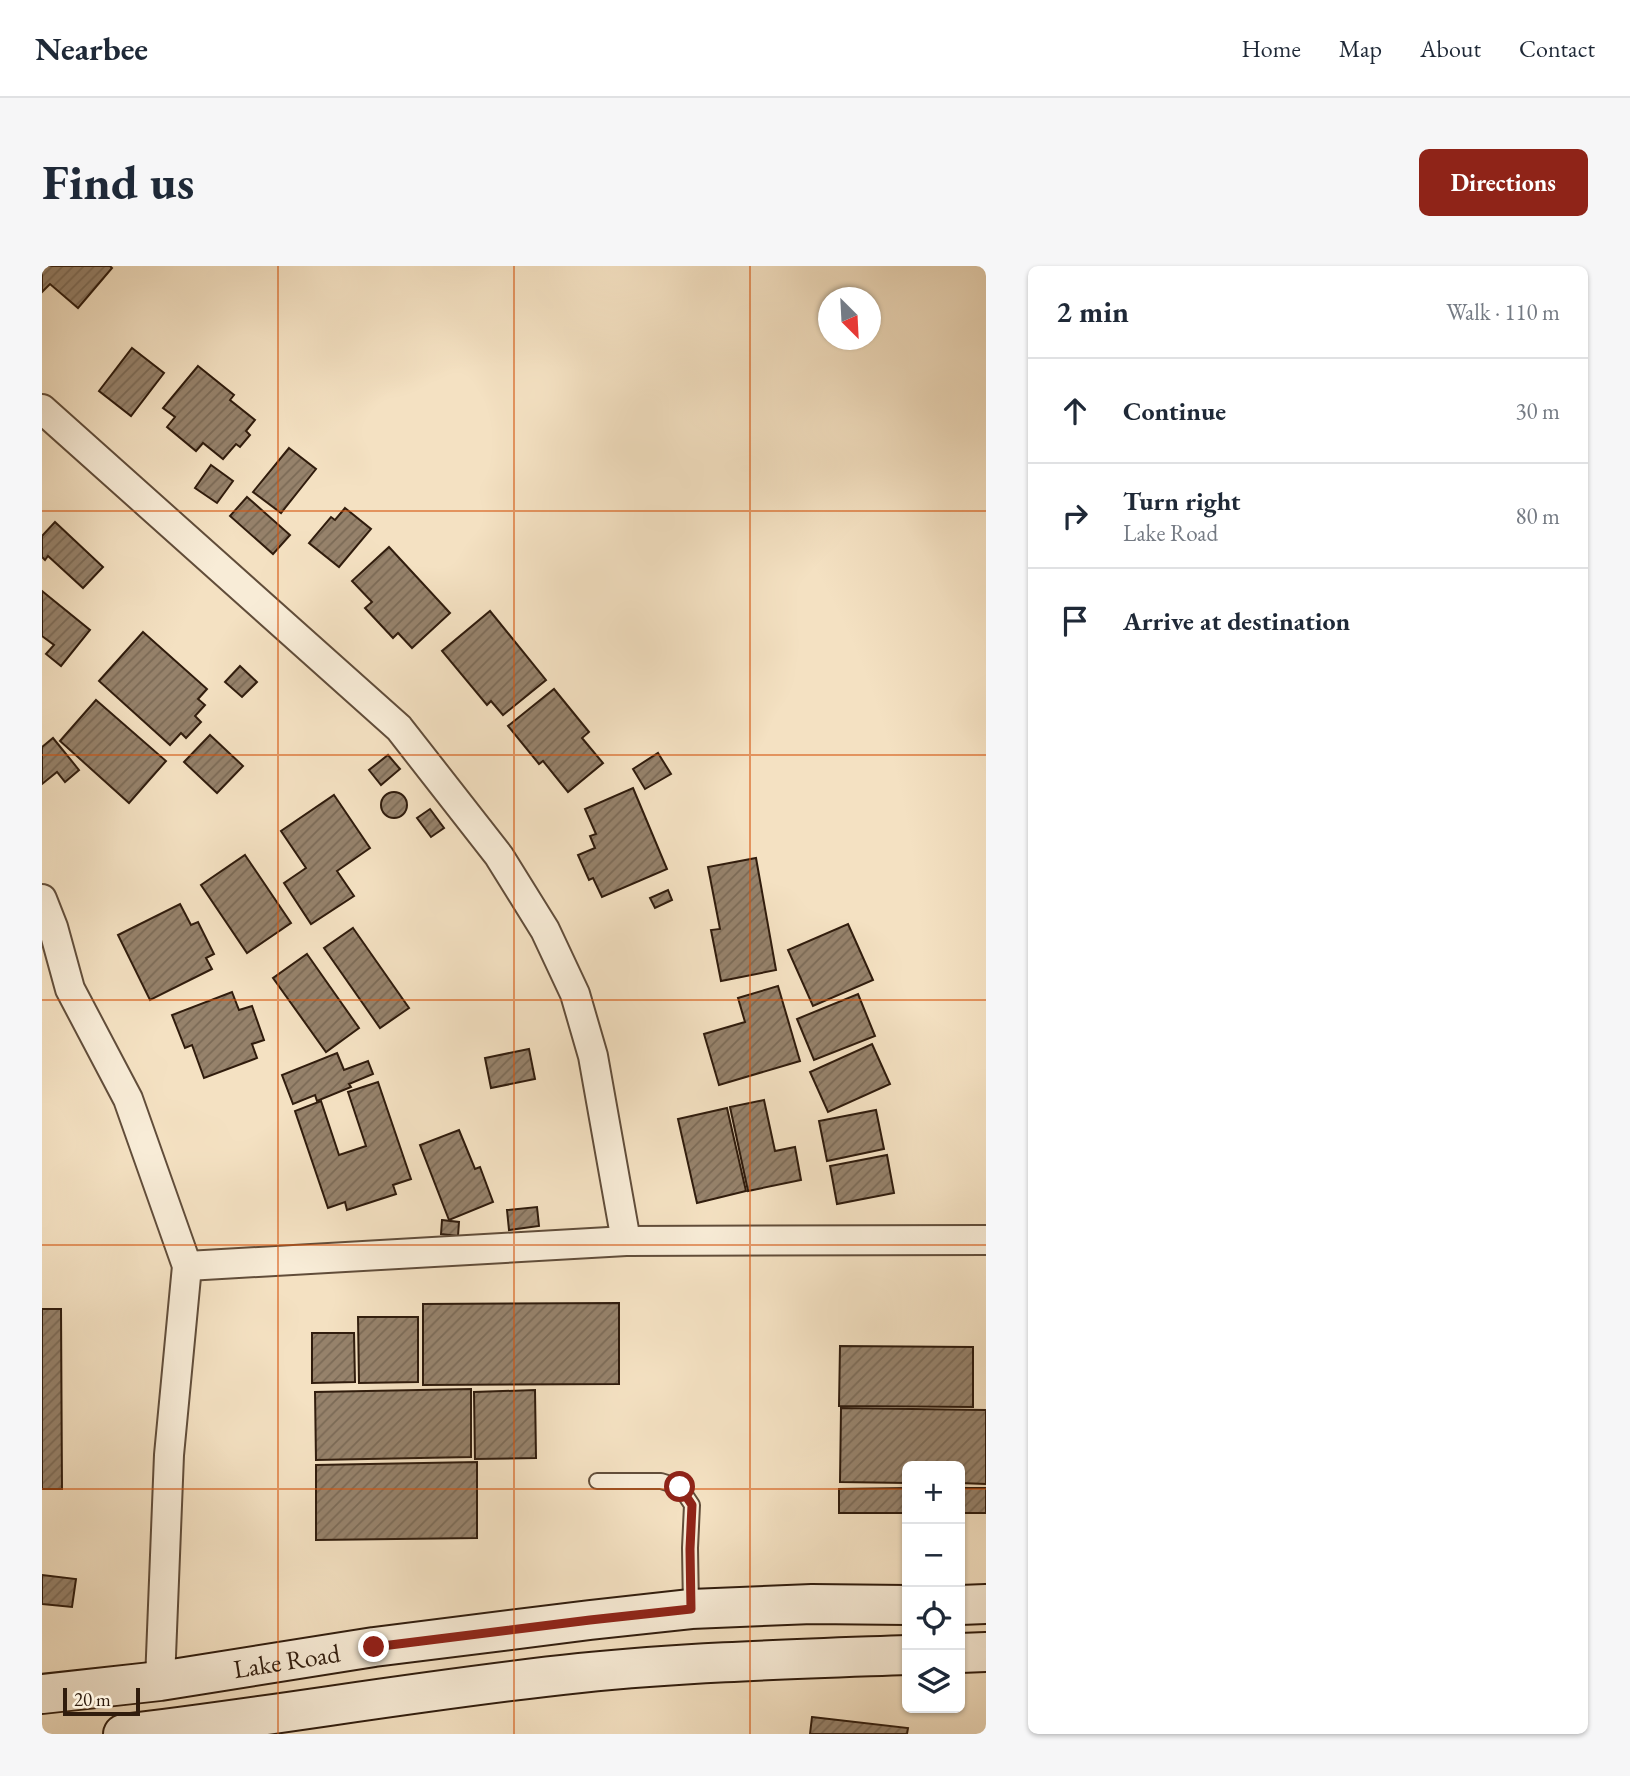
<!DOCTYPE html>
<meta charset="utf-8">
<style>
body{margin:0;font-family:"EB Garamond",serif;background:#f6f6f7;color:#1f2937}
.controls{position:absolute;right:21px;bottom:21px;display:grid;overflow:hidden;border-radius:10px;box-shadow:0 2px 5px #0004}
.controls button{width:63px;height:63px;display:grid;place-items:center;padding:0;border:0;border-bottom:2px solid #e0e1e3;background:#fff;color:#1f2937;font:35px sans-serif}
.compass{position:absolute;left:776px;top:21px;width:63px;height:63px;border-radius:50%;background:#fff;box-shadow:0 2px 5px #0004;rotate:156deg}
.scale{position:absolute;left:21px;bottom:18px;width:77px;box-sizing:border-box;padding-left:7px;border:4px solid #301c0d;border-top:0;font-size:19px;line-height:24px;white-space:nowrap;color:#301c0d;-webkit-text-stroke:5px #f8ecd7;paint-order:stroke}
.stop{position:absolute;width:21px;height:21px;margin:-16px;border:5px solid #8f2418;border-radius:50%;background:#fff}
.stop.end{background:#8f2418;border-color:#fff;box-shadow:0 2px 7px #0008}
.list{margin:0;padding:0;list-style:none}
h2{display:flex;justify-content:space-between;align-items:center;height:91px;margin:0;padding:0 28px;font-size:30px}
h2 small{font-size:23px;font-weight:400;color:#747a83}
.list li{display:grid;grid-template-columns:46px 1fr auto;gap:21px;align-items:center;box-sizing:border-box;height:105px;padding:0 28px;border-top:2px solid #e0e1e3}
.list b{display:block;font-size:26px;white-space:nowrap}
.list p{margin:0;font-size:23px;white-space:nowrap;color:#747a83}
.list em{font-size:23px;font-style:normal;color:#747a83}
.icon{flex:none;width:38px;height:38px;fill:none;stroke:currentColor;stroke-width:2;stroke-linecap:round;stroke-linejoin:round}
.map{position:relative;flex:none;width:944px;height:1468px;overflow:hidden;border-radius:10px}
header{display:flex;align-items:center;gap:42px;box-sizing:border-box;height:98px;padding:0 35px;background:#fff;border-bottom:2px solid #e0e1e3}
header strong{font-size:33px}
nav{display:flex;gap:38px;margin-inline-start:auto;font-size:24px}
.intro{display:flex;align-items:center;justify-content:space-between;box-sizing:border-box;height:168px;padding:0 42px}
h1{margin:0;font-size:49px}
.button{padding:18px 32px;border-radius:10px;background:#8f2418;color:#fff;font-size:24px;font-weight:700}
main{display:flex;gap:42px;padding:0 42px}
aside{flex:1;background:#fff;border-radius:10px;box-shadow:0 2px 5px #0004}
.map>svg:first-child{display:block}
.building{fill:url(#building-hatch);stroke:#301c0d;stroke-width:2}
.lines{fill:none;stroke-linecap:round;stroke-linejoin:round}
.service-casing{stroke:#614d3a;stroke-width:18}
.minor-casing{stroke:#614d3a;stroke-width:32}
.secondary-casing{stroke:#301c0d;stroke-width:42}
.service{stroke:#f8ecd7;stroke-width:14}
.minor{stroke:#f8ecd7;stroke-width:28}
.secondary{stroke:#f8ecd7;stroke-width:38}
.route{stroke:#8f2418;stroke-width:9}
.grid{fill:none;stroke:#d6530c;stroke-width:2;stroke-opacity:0.55}
.labels{text-anchor:middle;dominant-baseline:central;stroke-width:6;stroke-linejoin:round;paint-order:stroke}
.street-label{font-size:26px;fill:#301c0d;stroke:#f8ecd7}
</style>
<header>
<strong>Nearbee</strong>
<nav><a>Home</a><a>Map</a><a>About</a><a>Contact</a></nav>
</header>
<div class="intro"><h1>Find us</h1><a class="button">Directions</a></div>
<main>
<div class="map">
<svg width="944" height="1468" viewBox="0 0 944 1468">
<defs>
<pattern id="building-hatch" width="6" height="6" patternUnits="userSpaceOnUse" patternTransform="scale(1.75)"><rect width="6" height="6" fill="#96826b"/><path d="M-1 1l2-2M0 6l6-6M5 7l2-2" fill="none" stroke="#7b6a56"/></pattern>
</defs>
<rect width="100%" height="100%" fill="#f4e1c2"/>
<filter id="stains"><feTurbulence type="fractalNoise" baseFrequency=".00286" numOctaves="4"/><feColorMatrix values="0 0 0 0 .2 0 0 0 0 .09 0 0 0 0 .02 0 0 0 .5 -.17"/></filter>
<radialGradient id="worn" r=".72"><stop offset=".6" stop-color="#630" stop-opacity="0"/><stop offset="1" stop-color="#630" stop-opacity=".3"/></radialGradient>
<g class="building">
<polygon points="0,0 68,0 70,2 36,42 8,18 0,26"/>
<polygon points="90,82 122,107 89,150 57,125"/>
<polygon points="156,100 192,129 188,134 213,154 204,165 208,169 198,181 194,178 181,193 161,177 154,185 125,161 133,151 121,142"/>
<polygon points="247,182 274,203 239,247 211,226"/>
<polygon points="169,199 191,215 175,237 153,222"/>
<polygon points="205,231 248,269 231,288 188,250"/>
<polygon points="303,242 329,263 297,301 267,277 289,251 293,254"/>
<polygon points="13,256 61,301 41,322 6,290 3,294 0,291 0,270"/>
<polygon points="347,281 408,347 370,382 356,367 351,372 323,342 330,336 310,315"/>
<polygon points="0,325 48,364 19,400 4,388 12,379 0,370"/>
<polygon points="448,345 504,414 461,449 449,435 445,439 400,385"/>
<polygon points="101,366 165,423 156,433 163,439 153,450 159,456 144,472 139,467 128,479 57,415"/>
<polygon points="198,400 215,416 200,431 183,416"/>
<polygon points="512,423 547,466 540,472 561,497 526,526 501,495 497,498 466,460"/>
<polygon points="54,434 124,495 87,537 18,475"/>
<polygon points="168,469 201,500 175,527 142,496"/>
<polygon points="11,472 37,504 23,516 15,506 0,518 0,481"/>
<polygon points="616,487 629,508 603,523 591,503"/>
<polygon points="346,489 358,503 339,519 327,504"/>
<polygon points="591,522 625,603 560,631 551,612 547,614 536,589 553,582 548,570 554,568 543,543"/>
<circle cx="352" cy="539" r="13"/>
<polygon points="292,529 328,582 295,605 312,630 269,658 242,617 264,602 239,565"/>
<polygon points="388,543 402,562 389,571 375,552"/>
<polygon points="203,589 249,657 205,687 159,619"/>
<polygon points="714,592 734,704 679,715 669,664 678,663 666,601"/>
<polygon points="626,624 630,634 613,642 608,632"/>
<polygon points="138,638 149,659 156,656 172,688 164,692 170,703 108,734 76,669"/>
<polygon points="806,658 831,714 771,740 746,684"/>
<polygon points="311,662 367,742 338,762 282,682"/>
<polygon points="265,688 317,762 284,786 231,712"/>
<polygon points="736,720 758,795 677,819 662,768 703,756 696,732"/>
<polygon points="190,726 197,744 210,740 222,774 210,778 215,792 162,812 150,779 143,782 130,749"/>
<polygon points="816,728 833,770 772,794 755,753"/>
<polygon points="830,778 848,818 786,846 768,806"/>
<polygon points="487,783 493,813 449,822 443,792"/>
<polygon points="295,787 302,804 326,795 331,808 307,818 309,821 275,835 273,829 251,838 240,809"/>
<polygon points="336,816 369,913 351,919 354,928 305,944 303,936 286,942 253,845 279,835 297,889 324,880 306,826"/>
<polygon points="722,834 733,885 753,881 759,914 706,925 688,841"/>
<polygon points="685,842 704,925 655,937 636,853"/>
<polygon points="834,844 842,883 785,895 777,855"/>
<polygon points="417,864 433,903 438,901 451,936 407,954 378,879"/>
<polygon points="845,889 852,927 795,938 788,900"/>
<polygon points="495,941 497,960 467,964 465,944"/>
<polygon points="400,954 417,956 416,970 399,968"/>
<polygon points="577,1037 577,1118 381,1119 381,1038"/>
<polygon points="0,1043 19,1043 20,1223 0,1223"/>
<polygon points="316,1051 376,1051 376,1116 317,1117"/>
<polygon points="270,1067 312,1067 313,1116 270,1117"/>
<polygon points="798,1080 931,1081 931,1141 797,1140"/>
<polygon points="429,1123 429,1191 274,1194 273,1126"/>
<polygon points="493,1124 494,1192 433,1193 432,1126"/>
<polygon points="799,1142 944,1144 944,1218 918,1217 918,1200 865,1200 865,1217 798,1216"/>
<polygon points="435,1196 435,1272 274,1274 274,1199"/>
<polygon points="865,1222 865,1247 797,1247 797,1223"/>
<rect x="918" y="1222" width="26" height="25"/>
<polygon points="0,1309 34,1313 30,1341 0,1338"/>
<polygon points="770,1451 866,1462 865,1468 768,1468"/>
</g>
<g class="lines">
<g class="service-casing">
<polyline id="service" points="555,1215 619,1215 638,1221 650,1239 648,1282 649,1342"/>
</g>
<g class="minor-casing">
<g id="minor">
<polyline points="0,143 357,462 457,590 503,664 533,728 551,790 584,975"/>
<polyline points="0,633 11,661 28,723 86,833 145,1000 127,1189 118,1415"/>
<polyline points="145,1000 584,975 944,974"/>
</g>
</g>
<g class="secondary-casing">
<g id="secondary">
<polyline points="918,1339 944,1338"/>
<polyline points="918,1387 944,1386"/>
<path id="s1" d="M0 1428 118 1415 332 1381 548 1354 649 1343 770 1338 865 1339"/>
<path d="M81 1468C234 1450 385 1423 538 1407 646 1396 756 1393 865 1389"/>
</g>
</g>
<use href="#service" class="service"/>
<use href="#minor" class="minor"/>
<use href="#secondary" class="secondary"/>
</g>
<g class="lines">
<polyline class="route" points="332,1381 548,1354 649,1343 648,1283 650,1239 638,1221"/>
</g>
<path class="grid" d="M236 0V1468M472 0V1468M708 0V1468M0 245H944M0 489H944M0 734H944M0 979H944M0 1223H865M918 1223H944"/>
<g class="labels">
<g class="street-label">
<text stroke="none"><textPath href="#s1" startOffset="247">Lake Road</textPath></text>
</g>
</g>
<rect width="100%" height="100%" filter="url(#stains)"/>
<rect width="100%" height="100%" fill="url(#worn)"/>
</svg>
<div class="controls">
<button>+</button>
<button>−</button>
<button><svg class="icon" aria-label="locate" viewBox="0 0 24 24"><circle cx="12" cy="12" r="6"/><path d="M12 2v4M12 18v4M2 12h4M18 12h4"/></svg></button>
<button><svg class="icon" aria-label="layers" viewBox="0 0 24 24"><path d="M12 4l9 5-9 5-9-5zM3 14l9 5 9-5"/></svg></button>
</div>
<svg class="compass" viewBox="-18 -18 36 36"><path d="M0-13l5 13h-10z" fill="#e53935"/><path d="M0 13l5-13h-10z" fill="#747a83"/></svg>
<div class="scale">20 m</div>
<div class="stop" style="left:638px;top:1221px"></div>
<div class="stop end" style="left:332px;top:1381px"></div>
</div>
<aside>
<h2>2 min<small>Walk · 110 m</small></h2>
<ul class="list">
<li><svg class="icon" aria-label="ahead" viewBox="0 0 24 24"><path d="M12 20V5M6 11l6-6 6 6"/></svg><div><b>Continue</b></div><em>30 m</em></li>
<li><svg class="icon" aria-label="right" viewBox="0 0 24 24"><path d="M7 20v-9h11M14 6l5 5-5 5"/></svg><div><b>Turn right</b><p>Lake Road</p></div><em>80 m</em></li>
<li><svg class="icon" aria-label="arrive" viewBox="0 0 24 24"><path d="M6 21V4h12l-3 4 3 4H6"/></svg><div><b>Arrive at destination</b></div></li>
</ul>
</aside>
</main>
